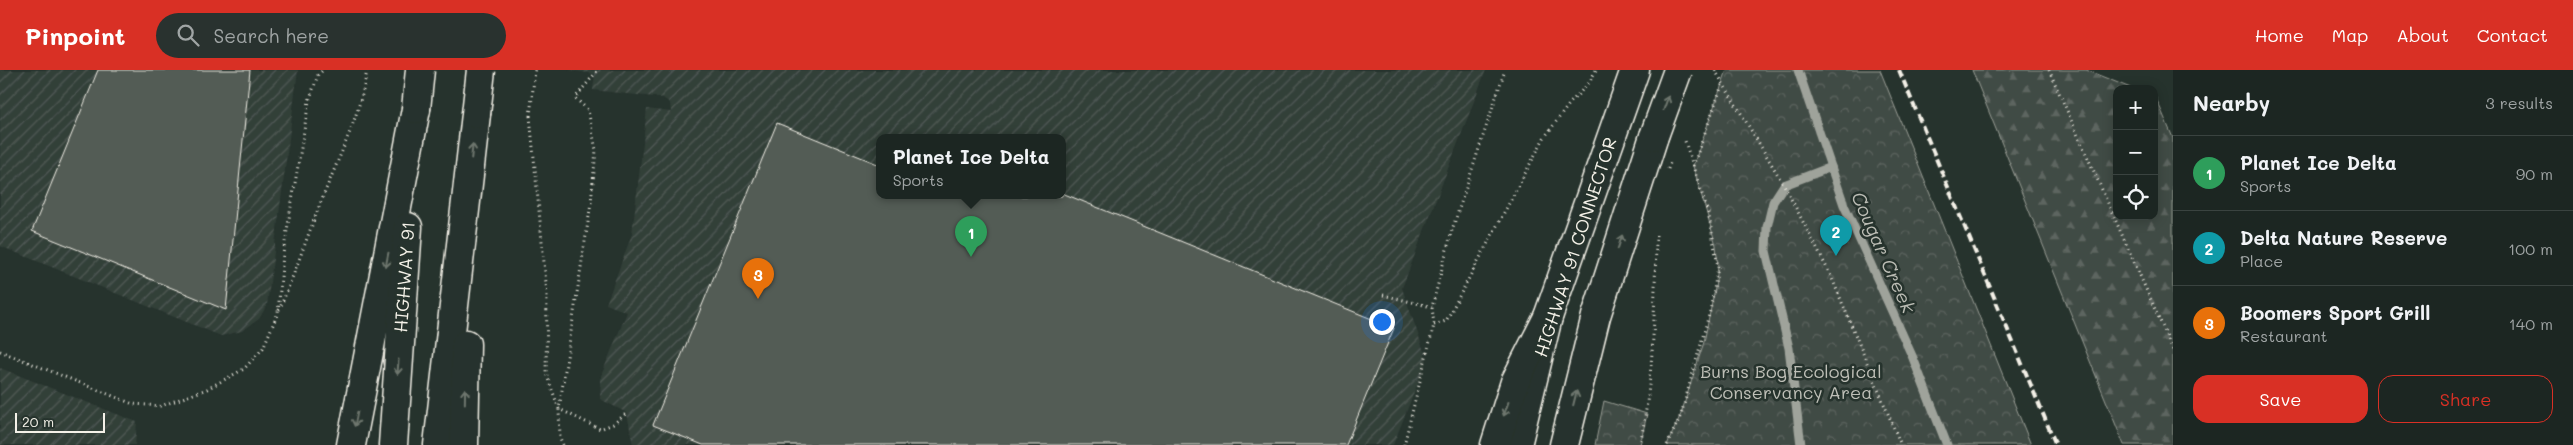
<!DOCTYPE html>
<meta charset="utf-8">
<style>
body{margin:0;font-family:Mali,sans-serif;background:#29322f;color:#f1f3f6}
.controls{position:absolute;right:15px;top:15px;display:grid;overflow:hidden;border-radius:10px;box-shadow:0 2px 12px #0003}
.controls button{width:45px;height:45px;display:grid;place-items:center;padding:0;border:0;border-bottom:1px solid #3a4340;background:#1c2622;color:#f1f3f6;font:25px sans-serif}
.scale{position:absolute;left:15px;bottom:12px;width:90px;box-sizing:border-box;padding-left:5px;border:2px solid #f4f1e8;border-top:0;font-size:14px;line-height:18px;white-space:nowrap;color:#f4f1e8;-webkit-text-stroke:4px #26332d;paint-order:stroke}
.you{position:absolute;left:1381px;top:251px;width:18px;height:18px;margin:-12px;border:4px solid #fff;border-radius:50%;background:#1a73e8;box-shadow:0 0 0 8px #1a73e833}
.badge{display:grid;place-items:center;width:32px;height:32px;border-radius:50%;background:#d93025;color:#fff;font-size:16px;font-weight:700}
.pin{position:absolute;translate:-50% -41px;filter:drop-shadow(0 1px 2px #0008)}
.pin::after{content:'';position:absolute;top:26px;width:18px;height:15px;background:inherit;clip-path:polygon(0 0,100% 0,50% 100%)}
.popup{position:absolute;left:876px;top:64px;width:190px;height:65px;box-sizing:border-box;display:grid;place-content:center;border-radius:10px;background:#1c2622;filter:drop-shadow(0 1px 4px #0005);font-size:16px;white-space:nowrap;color:#a0a5a5}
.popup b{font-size:19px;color:#f1f3f6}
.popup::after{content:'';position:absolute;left:50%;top:100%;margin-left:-10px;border:10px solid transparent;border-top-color:#1c2622}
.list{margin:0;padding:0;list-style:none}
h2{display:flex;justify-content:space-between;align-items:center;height:65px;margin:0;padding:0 20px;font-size:21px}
h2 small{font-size:16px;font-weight:400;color:#a0a5a5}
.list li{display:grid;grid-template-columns:32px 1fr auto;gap:15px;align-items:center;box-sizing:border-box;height:75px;padding:0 20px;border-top:1px solid #3a4340}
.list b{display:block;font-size:19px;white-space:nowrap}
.list p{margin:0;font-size:16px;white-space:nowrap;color:#a0a5a5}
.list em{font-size:16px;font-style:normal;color:#a0a5a5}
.actions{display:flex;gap:10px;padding:15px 20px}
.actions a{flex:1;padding:11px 0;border:1px solid #d93025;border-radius:15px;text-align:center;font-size:18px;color:#d93025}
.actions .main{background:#d93025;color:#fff}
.icon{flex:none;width:28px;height:28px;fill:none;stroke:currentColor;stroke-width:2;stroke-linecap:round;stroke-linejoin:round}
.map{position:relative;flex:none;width:2173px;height:375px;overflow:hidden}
header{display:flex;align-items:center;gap:30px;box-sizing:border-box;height:70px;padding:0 25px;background:#d93025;color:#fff}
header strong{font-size:24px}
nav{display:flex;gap:28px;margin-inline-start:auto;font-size:18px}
.search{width:350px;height:45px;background:#29322f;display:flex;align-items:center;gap:12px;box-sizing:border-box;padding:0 18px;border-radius:28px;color:#a0a5a5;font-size:19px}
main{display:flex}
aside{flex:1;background:#1c2622}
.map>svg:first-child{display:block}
.industrial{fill:url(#industrial-furrows);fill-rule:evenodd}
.forest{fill:url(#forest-firs);stroke:#9a9e96}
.park{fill:url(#park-crowns);stroke:#9a9e96}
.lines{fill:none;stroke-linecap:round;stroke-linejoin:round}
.stream{stroke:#9fa39b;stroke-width:9}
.building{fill:#525c55;stroke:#f4f1e8}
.major-casing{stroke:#f4f1e8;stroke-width:31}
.highway-casing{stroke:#f4f1e8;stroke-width:31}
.path{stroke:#f4f1e8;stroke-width:3;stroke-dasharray:1 4;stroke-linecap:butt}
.major{stroke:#26332d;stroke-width:28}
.highway{stroke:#26332d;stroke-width:28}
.rail{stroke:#f4f1e8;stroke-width:4;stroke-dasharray:8 4;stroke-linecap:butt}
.major-bridge-casing{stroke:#f4f1e8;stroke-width:31;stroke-linecap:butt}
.highway-bridge-casing{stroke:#f4f1e8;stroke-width:31;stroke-linecap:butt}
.path-bridge{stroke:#f4f1e8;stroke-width:3;stroke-dasharray:1 4;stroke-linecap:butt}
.major-bridge{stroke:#26332d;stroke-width:28}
.highway-bridge{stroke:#26332d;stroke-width:28}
.oneway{stroke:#6e766e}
.labels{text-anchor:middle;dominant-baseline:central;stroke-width:5;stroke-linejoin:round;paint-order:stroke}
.street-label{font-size:18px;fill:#f4f1e8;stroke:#26332d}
.park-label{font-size:18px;fill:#bebfb7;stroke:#26332d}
.water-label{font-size:19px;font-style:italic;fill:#bcbdb5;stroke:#26332d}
</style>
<header>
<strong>Pinpoint</strong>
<div class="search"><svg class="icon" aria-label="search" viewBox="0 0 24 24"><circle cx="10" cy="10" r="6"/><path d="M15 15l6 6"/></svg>Search here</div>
<nav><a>Home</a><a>Map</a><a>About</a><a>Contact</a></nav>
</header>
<main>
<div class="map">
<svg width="2173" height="375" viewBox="0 0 2173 375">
<defs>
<pattern id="industrial-furrows" width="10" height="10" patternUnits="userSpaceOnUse" patternTransform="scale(1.25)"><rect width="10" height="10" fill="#333f39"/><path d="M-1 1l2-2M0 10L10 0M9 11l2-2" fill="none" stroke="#515b56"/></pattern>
<pattern id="forest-firs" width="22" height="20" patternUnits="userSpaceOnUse" patternTransform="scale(1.25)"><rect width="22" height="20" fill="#414b45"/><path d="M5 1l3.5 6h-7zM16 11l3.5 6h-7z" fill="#5d6560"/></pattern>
<pattern id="park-crowns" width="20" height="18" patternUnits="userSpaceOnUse" patternTransform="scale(1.25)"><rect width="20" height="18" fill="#414b45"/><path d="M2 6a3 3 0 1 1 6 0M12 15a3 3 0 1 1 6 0" fill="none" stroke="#5d6560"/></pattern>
</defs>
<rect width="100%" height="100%" fill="#26332d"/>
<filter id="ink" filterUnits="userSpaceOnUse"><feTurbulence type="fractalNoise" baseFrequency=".02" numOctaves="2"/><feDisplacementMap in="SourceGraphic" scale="10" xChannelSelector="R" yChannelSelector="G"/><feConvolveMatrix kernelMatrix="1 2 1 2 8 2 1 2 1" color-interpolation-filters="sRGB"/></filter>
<g filter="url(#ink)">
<g class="industrial">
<polygon points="0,0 298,0 267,235 259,249 242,261 221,266 0,176"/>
<path d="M569 0H1486L1402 218 1427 290 1393 375H633L627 343 600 329 601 306 627 242 606 234 632 164 647 39 671 42 670 33 663 28 593 20 595 4ZM880 68H1062V126H880Z"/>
<polygon points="0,298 137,352 135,375 0,375"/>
</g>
<polygon class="forest" points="1972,0 2086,0 2133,19 2117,19 2117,146 2154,146 2154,27 2156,28 2173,68 2173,375 2124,375"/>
<g class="park">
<polygon points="1727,0 1880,0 2031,375 1667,375 1681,344 1704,272 1715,218 1718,197 1716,175 1693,96"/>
<polygon points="1604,331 1647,344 1640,375 1595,375"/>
</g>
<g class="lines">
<g class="stream">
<polyline points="1798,0 1844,135 1913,288 1947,375"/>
<polyline points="1801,375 1789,278 1766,181 1767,157 1773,132 1784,115 1831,97"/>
</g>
</g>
<g class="building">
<polygon points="98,0 250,0 226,240 32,161"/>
<polygon points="777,53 880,95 880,126 1062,126 1062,123 1394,258 1346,375 703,375 653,355"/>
</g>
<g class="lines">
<g class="major-casing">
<g id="major">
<polyline points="1517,375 1548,247 1635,0"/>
<polyline points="1564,375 1596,246 1654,66"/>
</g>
</g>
<g class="highway-casing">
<g id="highway">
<polyline points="351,375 416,39"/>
<polyline points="393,375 408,157"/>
<polyline points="438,375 476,44"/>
<polyline points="464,375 466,274"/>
<polyline points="1495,375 1515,312 1548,247"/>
</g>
</g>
<g class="path">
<polyline points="1715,0 1784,115 1831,206 1901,375"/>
<polyline points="2049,0 2173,280"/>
<polyline points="530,46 547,224 546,303 559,339 600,359 613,354 627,343"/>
<polyline points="1693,96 1722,15"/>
<polyline points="1383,225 1432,237"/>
<path d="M279 240C298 196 313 149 332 105 347 69 361 39 367 0"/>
<polyline points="1434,255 1446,251 1544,68 1570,33 1589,13 1596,0"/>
<polyline points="0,281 133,334 161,336 207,319 244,299 263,278 278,243 283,184 309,31 318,5 323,0"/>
<polyline points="563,375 560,368 559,339 591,133 596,80 588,40 575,28 598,0"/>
<polyline points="1404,375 1434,255 1432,237 1452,160 1505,0"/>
<path d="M1640 375C1654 305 1655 233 1656 162"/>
<polyline points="1667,375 1681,345 1710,241 1718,197 1709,146 1684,68"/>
</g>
<use href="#major" class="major"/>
<use href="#highway" class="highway"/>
<polyline class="rail" points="1899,0 2056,375"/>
<g class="major-bridge-casing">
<polyline id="major-bridge" points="1654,66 1678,0"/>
</g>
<g class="highway-bridge-casing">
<g id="highway-bridge">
<polyline points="416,39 420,0"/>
<polyline points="476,44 481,0"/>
</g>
</g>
<g class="path-bridge">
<polyline points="530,46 535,0"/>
<polyline points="1668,99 1671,90"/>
</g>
<use href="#major-bridge" class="major-bridge"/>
<use href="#highway-bridge" class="highway-bridge"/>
</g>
<defs><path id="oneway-shaft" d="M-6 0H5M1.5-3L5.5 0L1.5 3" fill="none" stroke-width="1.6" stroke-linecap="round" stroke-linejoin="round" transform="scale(1.25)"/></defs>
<g class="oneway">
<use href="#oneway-shaft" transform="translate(1666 33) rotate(-70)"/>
<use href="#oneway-shaft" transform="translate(472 81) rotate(-84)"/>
<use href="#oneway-shaft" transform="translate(1620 172) rotate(-72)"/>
<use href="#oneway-shaft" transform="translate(387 190) rotate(101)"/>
<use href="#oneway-shaft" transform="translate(398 297) rotate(94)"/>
<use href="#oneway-shaft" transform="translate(465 326) rotate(-89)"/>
<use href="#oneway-shaft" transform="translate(1575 328) rotate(-76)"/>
<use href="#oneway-shaft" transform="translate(1506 339) rotate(109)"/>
<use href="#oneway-shaft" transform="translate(356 349) rotate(101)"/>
</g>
</g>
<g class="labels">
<g class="street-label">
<text transform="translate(1575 177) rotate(-72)">HIGHWAY 91 CONNECTOR</text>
<text transform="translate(404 207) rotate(-86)">HIGHWAY 91</text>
</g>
<g class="park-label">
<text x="1791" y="301">Burns Bog Ecological<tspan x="1791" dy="21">Conservancy Area</tspan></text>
</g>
<g class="water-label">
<text transform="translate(1884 182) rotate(66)">Cougar Creek</text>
</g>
</g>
</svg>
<div class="controls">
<button>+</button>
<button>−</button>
<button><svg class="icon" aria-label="locate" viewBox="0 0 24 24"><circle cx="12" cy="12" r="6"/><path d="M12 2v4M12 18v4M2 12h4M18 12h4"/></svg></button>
</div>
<div class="scale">20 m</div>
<div class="you"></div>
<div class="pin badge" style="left:971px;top:187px;background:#2e9e5b">1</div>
<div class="popup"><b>Planet Ice Delta</b>Sports</div>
<div class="pin badge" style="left:1836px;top:186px;background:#0f9aa8">2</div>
<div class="pin badge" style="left:758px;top:229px;background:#e8710a">3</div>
</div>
<aside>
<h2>Nearby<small>3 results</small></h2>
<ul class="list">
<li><span class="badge" style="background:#2e9e5b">1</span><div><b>Planet Ice Delta</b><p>Sports</p></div><em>90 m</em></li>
<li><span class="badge" style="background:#0f9aa8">2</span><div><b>Delta Nature Reserve</b><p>Place</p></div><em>100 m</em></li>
<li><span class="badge" style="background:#e8710a">3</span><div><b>Boomers Sport Grill</b><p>Restaurant</p></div><em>140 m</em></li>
</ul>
<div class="actions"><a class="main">Save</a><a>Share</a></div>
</aside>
</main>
